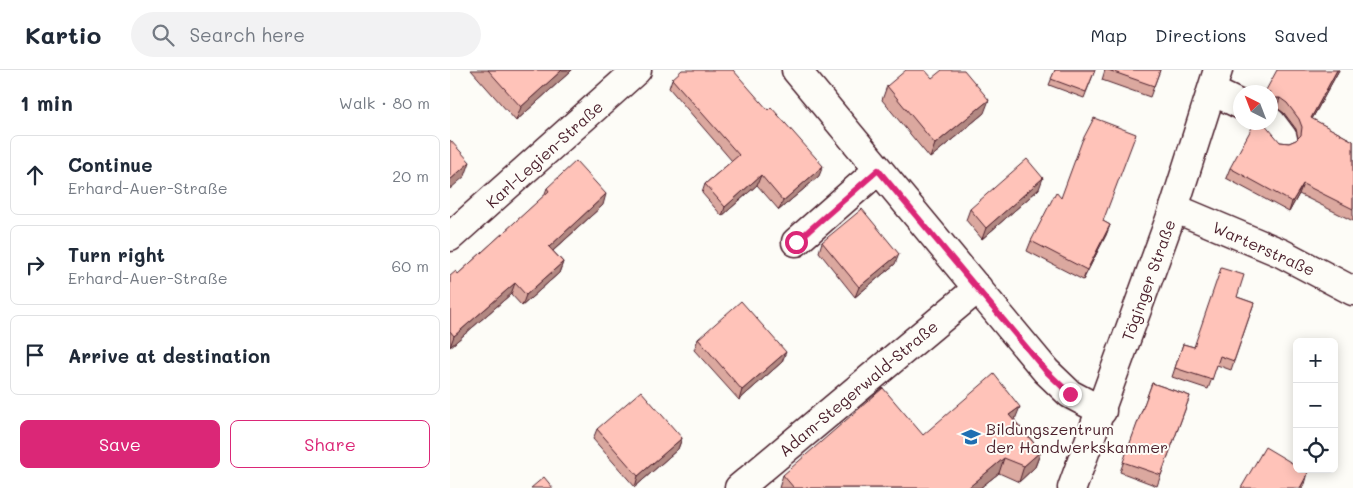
<!DOCTYPE html>
<meta charset="utf-8">
<style>
body{margin:0;font-family:Mali,sans-serif;background:#f2f2f3;color:#1f2937}
.controls{position:absolute;right:15px;bottom:15px;display:grid;overflow:hidden;border-radius:8px;box-shadow:0 2px 12px #0003}
.controls button{width:45px;height:45px;display:grid;place-items:center;padding:0;border:0;border-bottom:1px solid #e0e1e3;background:#fff;color:#1f2937;font:25px sans-serif}
.compass{position:absolute;left:783px;top:15px;width:45px;height:45px;border-radius:50%;background:#fff;box-shadow:0 2px 12px #0003;rotate:318deg}
.stop{position:absolute;width:15px;height:15px;margin:-11px;border:4px solid #db2777;border-radius:50%;background:#fff}
.stop.end{background:#db2777;border-color:#fff;box-shadow:0 1px 5px #0008}
.list{margin:0;padding:0;list-style:none}
h2{display:flex;justify-content:space-between;align-items:center;height:65px;margin:0;padding:0 20px;font-size:21px}
h2 small{font-size:16px;font-weight:400;color:#747a83}
.list li{display:grid;grid-template-columns:32px 1fr auto;gap:15px;align-items:center;box-sizing:border-box;height:80px;margin:0 10px 10px;padding:0 10px;border:1px solid #e0e1e3;border-radius:8px}
.list b{display:block;font-size:19px;white-space:nowrap}
.list p{margin:0;font-size:16px;white-space:nowrap;color:#747a83}
.list em{font-size:16px;font-style:normal;color:#747a83}
.actions{display:flex;gap:10px;padding:15px 20px}
.actions a{flex:1;padding:11px 0;border:1px solid #db2777;border-radius:8px;text-align:center;font-size:18px;color:#db2777}
.actions .main{background:#db2777;color:#fff}
.icon{flex:none;width:28px;height:28px;fill:none;stroke:currentColor;stroke-width:2;stroke-linecap:round;stroke-linejoin:round}
.map{position:relative;flex:none;width:903px;height:418px;overflow:hidden}
header{display:flex;align-items:center;gap:30px;box-sizing:border-box;height:70px;padding:0 25px;background:#fff;border-bottom:1px solid #e0e1e3}
header strong{font-size:24px}
nav{display:flex;gap:28px;margin-inline-start:auto;font-size:18px}
.search{width:350px;height:45px;background:#f2f2f3;display:flex;align-items:center;gap:12px;box-sizing:border-box;padding:0 18px;border-radius:28px;color:#747a83;font-size:19px}
main{display:flex}
aside{flex:1;background:#fff}
.map>svg:first-child{display:block}
.lines{fill:none;stroke-linecap:round;stroke-linejoin:round}
.minor-casing{stroke:#4a1f2b;stroke-width:31}
.minor{stroke:#fdfcf7;stroke-width:28}
.wall{fill:#dba89f;stroke:#4a1f2b}
.shaded-wall{fill:#b28882;stroke:#4a1f2b}
.building{fill:#ffc3b9;stroke:#4a1f2b}
.route{stroke:#db2777;stroke-width:6}
.labels{text-anchor:middle;dominant-baseline:central;stroke-width:4;stroke-linejoin:round;paint-order:stroke}
.street-label{font-size:16px;fill:#4a1f2b;stroke:#fdfcf7}
.poi-label{font-size:16px;fill:#4a1f2b;stroke:#fdfcf7;text-anchor:start}
</style>
<header>
<strong>Kartio</strong>
<div class="search"><svg class="icon" aria-label="search" viewBox="0 0 24 24"><circle cx="10" cy="10" r="6"/><path d="M15 15l6 6"/></svg>Search here</div>
<nav><a>Map</a><a>Directions</a><a>Saved</a></nav>
</header>
<main>
<aside>
<h2>1 min<small>Walk · 80 m</small></h2>
<ul class="list">
<li><svg class="icon" aria-label="ahead" viewBox="0 0 24 24"><path d="M12 20V5M6 11l6-6 6 6"/></svg><div><b>Continue</b><p>Erhard-Auer-Straße</p></div><em>20 m</em></li>
<li><svg class="icon" aria-label="right" viewBox="0 0 24 24"><path d="M7 20v-9h11M14 6l5 5-5 5"/></svg><div><b>Turn right</b><p>Erhard-Auer-Straße</p></div><em>60 m</em></li>
<li><svg class="icon" aria-label="arrive" viewBox="0 0 24 24"><path d="M6 21V4h12l-3 4 3 4H6"/></svg><div><b>Arrive at destination</b></div></li>
</ul>
<div class="actions"><a class="main">Save</a><a>Share</a></div>
</aside>
<div class="map">
<svg width="903" height="418" viewBox="0 0 903 418">
<rect width="100%" height="100%" fill="#fdfcf7"/>
<filter id="ink" filterUnits="userSpaceOnUse"><feTurbulence type="fractalNoise" baseFrequency=".02" numOctaves="2"/><feDisplacementMap in="SourceGraphic" scale="10" xChannelSelector="R" yChannelSelector="G"/><feConvolveMatrix kernelMatrix="1 2 1 2 8 2 1 2 1" color-interpolation-filters="sRGB"/></filter>
<g filter="url(#ink)">
<g class="lines">
<g class="minor-casing">
<g id="minor">
<polyline points="346,0 596,301 620,324 652,341"/>
<polyline points="762,21 791,35"/>
<polyline points="821,52 833,68"/>
<polyline points="724,138 831,183 903,221"/>
<polyline points="0,167 187,0"/>
<polyline points="346,172 428,100"/>
<polyline points="289,418 528,218"/>
<polyline points="622,418 724,138 768,0"/>
</g>
</g>
<use href="#minor" class="minor"/>
</g>
<g class="wall">
<polygon points="21,0 122,0 66,51"/>
<polygon points="605,0 645,0 634,28 599,15"/>
<polygon points="655,0 710,0 700,27 652,10"/>
<polygon points="889,0 862,49 903,71 903,151 849,124 839,142 776,108 780,98 830,72 839,73 846,70 848,68 846,59 834,43 827,38 820,22"/>
<polygon points="482,8 534,43 480,88 432,30 437,16"/>
<polygon points="222,9 369,106 329,140 307,115 272,146 252,123 255,114 282,91 219,18"/>
<polygon points="97,118 153,135 103,181 113,192 109,203 72,236 61,224 0,277 0,206 8,204 94,126"/>
<polygon points="589,119 532,169 516,150 520,139"/>
<polygon points="611,128 660,155 656,165 633,210 577,181 581,171"/>
<polygon points="372,172 445,194 405,227 369,182"/>
<polygon points="787,227 804,233 781,300 767,295 758,319 722,307 733,274 744,277"/>
<polygon points="248,269 332,292 289,330 244,280"/>
<polygon points="702,313 740,326 707,416 670,402"/>
<polygon points="565,351 591,381 585,397 569,412 549,403 530,418 329,418 333,405 473,365"/>
<polygon points="147,359 232,368 228,379 185,417 143,369"/>
</g>
<g class="shaded-wall">
<polygon points="112,0 122,0 66,51 71,37"/>
<polygon points="887,0 889,0 857,58 861,48"/>
<polygon points="820,28 830,28 827,38 820,38"/>
<polygon points="539,30 534,43 480,88 485,74"/>
<polygon points="20,92 15,106 0,119 0,110"/>
<polygon points="373,96 369,106 329,140 333,131"/>
<polygon points="311,105 307,115 272,146 275,137"/>
<polygon points="593,108 589,119 532,169 536,158"/>
<polygon points="853,114 849,124 839,142 842,132"/>
<polygon points="156,124 153,135 95,188 99,177"/>
<polygon points="660,155 656,165 633,210 637,200"/>
<polygon points="449,184 445,194 405,227 409,217"/>
<polygon points="113,192 109,203 72,236 76,225"/>
<polygon points="65,213 61,224 0,277 4,266"/>
<polygon points="336,282 332,292 289,330 292,320"/>
<polygon points="570,337 564,352 559,345"/>
<polygon points="232,368 228,379 185,417 188,406"/>
<polygon points="591,381 585,397 569,412 574,396"/>
<polygon points="554,388 549,403 530,418 518,418"/>
<polygon points="858,403 855,414 852,418 850,418"/>
</g>
<g class="building">
<polygon points="38,0 112,0 71,37"/>
<polygon points="232,0 283,0 318,40 321,37 373,96 333,131 311,105 275,137 255,114 289,85 222,9"/>
<polygon points="456,0 475,0 482,8 492,0 514,0 539,30 485,74 437,16"/>
<polygon points="605,0 645,0 636,22 601,9"/>
<polygon points="658,0 710,0 704,16"/>
<polygon points="827,0 887,0 861,48 903,71 903,139 853,114 842,132 780,98 805,52 813,52 830,72 839,73 846,70 851,65 852,57 849,49 837,33 830,28 820,28 820,22 815,22"/>
<polygon points="644,48 686,64 653,151 660,155 637,200 581,171 606,122 611,128 632,71"/>
<polygon points="0,70 20,92 0,110"/>
<polygon points="577,89 593,108 536,158 520,139"/>
<polygon points="126,91 156,124 99,177 113,192 76,225 65,213 4,266 0,261 0,206 6,201 8,204 99,121 97,118"/>
<polygon points="412,139 449,184 409,217 372,172"/>
<polygon points="771,198 794,205 787,227 804,233 784,291 770,286 762,310 725,298 733,274 744,277"/>
<polygon points="291,231 336,282 292,320 248,269"/>
<polygon points="544,304 570,337 559,345 591,381 574,396 554,388 518,418 344,418 333,405 433,318 473,365"/>
<polygon points="702,313 740,326 711,405 673,392"/>
<polygon points="191,321 232,368 188,406 147,359"/>
<polygon points="815,377 847,396 847,399 852,399 858,403 850,418 791,418"/>
<polygon points="94,407 103,418 81,418"/>
</g>
</g>
<g class="lines" filter="url(#ink)">
<polyline class="route" points="346,172 428,100 596,301 620,324"/>
</g>
<defs>
<g id="university-bare" transform="scale(1.5)"><path d="M0-5L7-2L0 1L-7-2ZM-4 1L0 2.5L4 1V4Q0 6-4 4Z" fill="#1f6fb2" stroke="#fdfcf7" stroke-width="2.5" paint-order="stroke"/></g>
</defs>
<g fill-rule="evenodd">
<use href="#university-bare" x="521" y="367"/>
</g>
<g class="labels">
<g class="street-label">
<text transform="translate(94 84) rotate(-42)">Karl-Legien-Straße</text>
<text transform="translate(814 178) rotate(24)">Warterstraße</text>
<text transform="translate(698 210) rotate(-70)">Töginger Straße</text>
<text transform="translate(408 318) rotate(-40)">Adam-Stegerwald-Straße</text>
</g>
<g class="poi-label">
<text x="536" y="358">Bildungszentrum<tspan x="536" dy="18">der Handwerkskammer</tspan></text>
</g>
</g>
</svg>
<div class="controls">
<button>+</button>
<button>−</button>
<button><svg class="icon" aria-label="locate" viewBox="0 0 24 24"><circle cx="12" cy="12" r="6"/><path d="M12 2v4M12 18v4M2 12h4M18 12h4"/></svg></button>
</div>
<svg class="compass" viewBox="-18 -18 36 36"><path d="M0-13l5 13h-10z" fill="#e53935"/><path d="M0 13l5-13h-10z" fill="#747a83"/></svg>
<div class="stop" style="left:346px;top:172px"></div>
<div class="stop end" style="left:620px;top:324px"></div>
</div>
</main>
